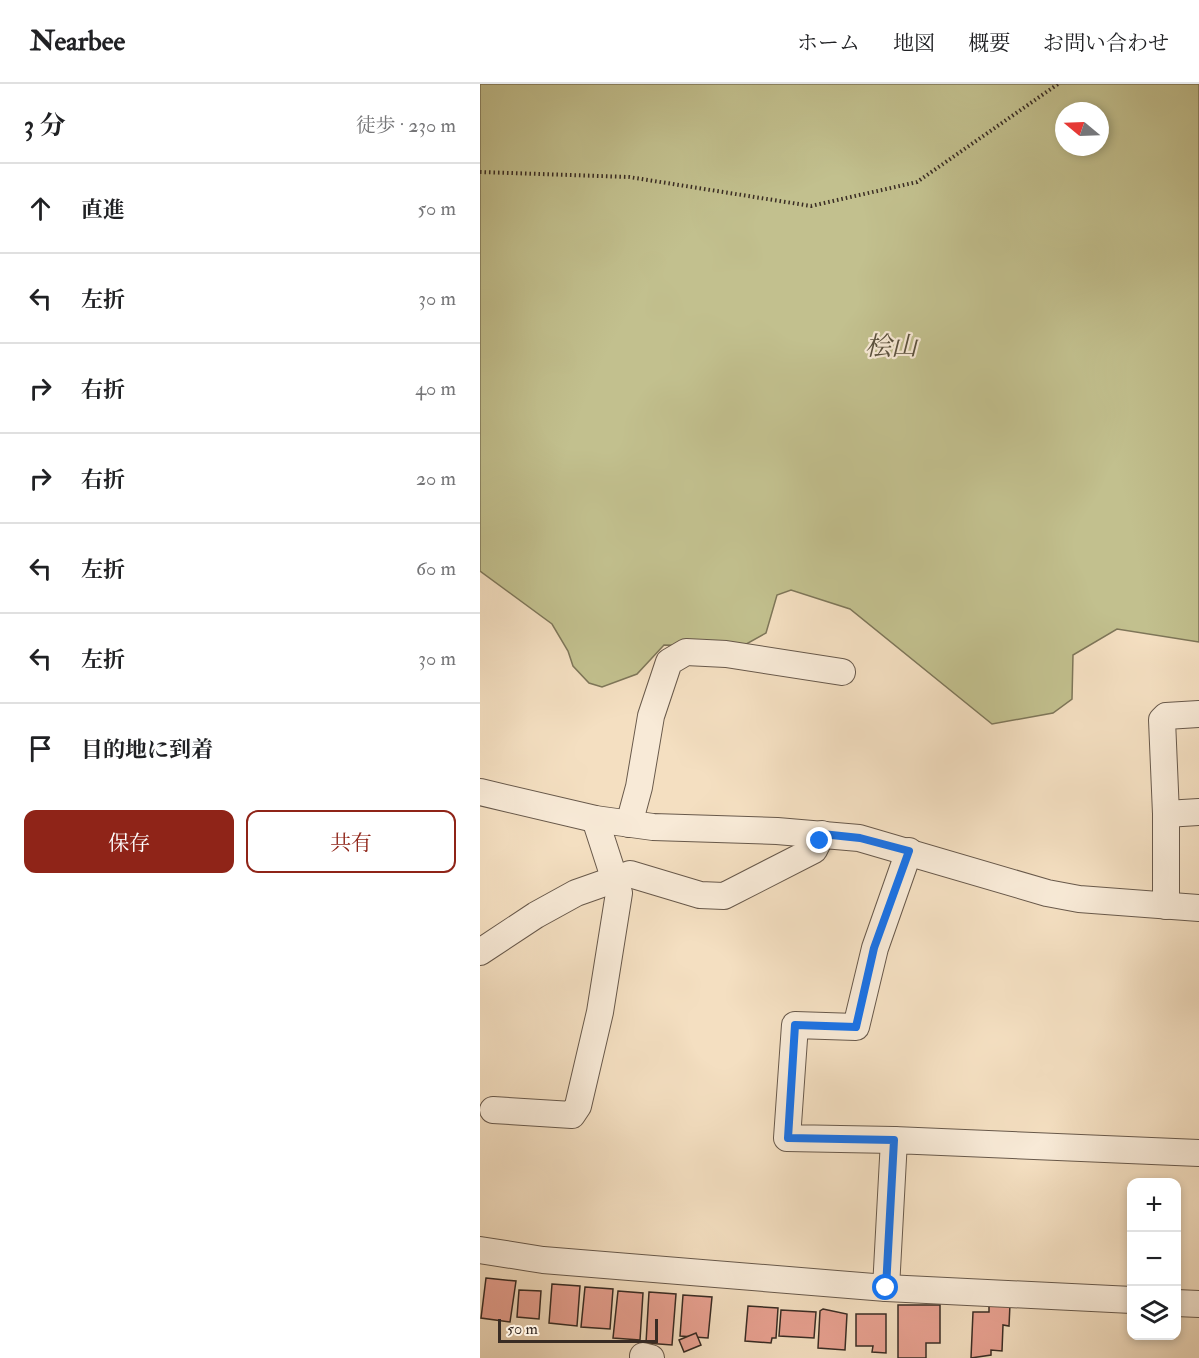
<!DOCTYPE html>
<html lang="ja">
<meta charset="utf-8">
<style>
body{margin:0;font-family:"IM FELL Double Pica","Noto Serif JP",serif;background:#f2f2f2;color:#202124}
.controls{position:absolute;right:18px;bottom:18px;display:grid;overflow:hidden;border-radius:12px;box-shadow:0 3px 9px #0003}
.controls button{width:54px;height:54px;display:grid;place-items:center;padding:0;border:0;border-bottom:2px solid #e0e0e0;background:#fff;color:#202124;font:30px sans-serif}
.compass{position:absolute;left:575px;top:18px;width:54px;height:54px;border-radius:50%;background:#fff;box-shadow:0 3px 9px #0003;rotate:289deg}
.scale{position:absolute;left:18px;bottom:15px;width:160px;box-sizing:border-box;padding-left:6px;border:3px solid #392c24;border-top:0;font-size:16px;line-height:21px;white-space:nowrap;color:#392c24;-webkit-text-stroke:4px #f8ead7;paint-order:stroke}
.stop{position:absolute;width:18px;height:18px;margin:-14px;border:4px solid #1a73e8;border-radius:50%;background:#fff}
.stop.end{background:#1a73e8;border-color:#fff;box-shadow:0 2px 6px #0008}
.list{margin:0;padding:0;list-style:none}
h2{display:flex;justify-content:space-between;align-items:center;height:78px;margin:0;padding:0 24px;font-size:26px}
h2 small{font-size:20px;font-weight:400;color:#757577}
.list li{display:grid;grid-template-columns:39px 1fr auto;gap:18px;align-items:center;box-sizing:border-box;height:90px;padding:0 24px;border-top:2px solid #e0e0e0}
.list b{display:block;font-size:22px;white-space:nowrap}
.list em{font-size:20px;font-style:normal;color:#757577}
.actions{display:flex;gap:12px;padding:18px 24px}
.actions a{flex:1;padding:14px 0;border:2px solid #8f2418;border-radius:12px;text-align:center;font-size:21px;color:#8f2418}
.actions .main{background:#8f2418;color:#fff}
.icon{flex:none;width:33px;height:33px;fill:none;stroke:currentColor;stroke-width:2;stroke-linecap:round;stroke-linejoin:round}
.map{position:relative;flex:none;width:719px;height:1274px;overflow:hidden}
header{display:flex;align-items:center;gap:36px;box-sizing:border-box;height:84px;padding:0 30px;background:#fff;border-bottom:2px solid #e0e0e0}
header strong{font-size:28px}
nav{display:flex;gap:33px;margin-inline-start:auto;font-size:21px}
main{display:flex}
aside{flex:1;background:#fff}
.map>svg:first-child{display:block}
.green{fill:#c2c08e;stroke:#7e7659;stroke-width:1.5;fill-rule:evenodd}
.building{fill:#e8a191;stroke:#392c24;stroke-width:1.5}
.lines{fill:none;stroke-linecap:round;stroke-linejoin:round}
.minor-casing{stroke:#68594b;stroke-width:28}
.path{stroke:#392c24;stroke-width:4;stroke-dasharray:1.5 3;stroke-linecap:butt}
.minor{stroke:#f8ead7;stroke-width:26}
.route{stroke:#1a73e8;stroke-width:8}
.labels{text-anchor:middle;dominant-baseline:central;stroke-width:4.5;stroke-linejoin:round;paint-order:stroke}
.park-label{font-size:26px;font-style:italic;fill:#5b513e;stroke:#f8ead7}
</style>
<header>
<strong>Nearbee</strong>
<nav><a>ホーム</a><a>地図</a><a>概要</a><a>お問い合わせ</a></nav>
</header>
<main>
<aside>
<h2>3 分<small>徒歩 · 230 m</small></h2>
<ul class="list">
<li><svg class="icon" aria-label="ahead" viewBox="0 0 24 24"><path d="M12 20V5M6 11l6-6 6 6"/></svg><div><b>直進</b></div><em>50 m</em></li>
<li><svg class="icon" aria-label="left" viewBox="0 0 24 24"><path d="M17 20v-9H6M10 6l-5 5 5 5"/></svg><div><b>左折</b></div><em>30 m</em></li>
<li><svg class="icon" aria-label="right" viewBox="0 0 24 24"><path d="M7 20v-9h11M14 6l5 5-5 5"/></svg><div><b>右折</b></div><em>40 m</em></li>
<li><svg class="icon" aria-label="right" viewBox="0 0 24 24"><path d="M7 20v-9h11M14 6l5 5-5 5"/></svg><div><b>右折</b></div><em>20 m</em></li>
<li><svg class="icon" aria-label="left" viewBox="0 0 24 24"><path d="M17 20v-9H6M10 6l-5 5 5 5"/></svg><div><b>左折</b></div><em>60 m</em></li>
<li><svg class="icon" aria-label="left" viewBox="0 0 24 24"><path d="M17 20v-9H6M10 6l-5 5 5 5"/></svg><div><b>左折</b></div><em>30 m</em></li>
<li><svg class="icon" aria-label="arrive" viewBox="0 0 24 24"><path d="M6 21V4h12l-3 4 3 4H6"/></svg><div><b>目的地に到着</b></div></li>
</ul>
<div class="actions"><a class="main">保存</a><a>共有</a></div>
</aside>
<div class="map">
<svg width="719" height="1274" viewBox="0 0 719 1274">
<rect width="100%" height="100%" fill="#f4dfc1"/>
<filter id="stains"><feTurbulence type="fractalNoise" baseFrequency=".00333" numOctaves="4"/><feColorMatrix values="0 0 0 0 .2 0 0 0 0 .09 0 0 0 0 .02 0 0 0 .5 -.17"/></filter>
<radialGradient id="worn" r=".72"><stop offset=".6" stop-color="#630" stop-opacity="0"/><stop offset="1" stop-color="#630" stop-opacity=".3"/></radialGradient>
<path class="green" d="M0 0H719V558L637 545 593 571 592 615 573 629 512 640 370 525 311 506 297 511 286 549 261 563 184 561 157 590 122 603 109 599 93 582 88 567 72 540 0 487ZM584 27H620V63H584Z"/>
<g class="building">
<polygon points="6,1194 36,1197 30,1238 1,1234"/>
<polygon points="72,1200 100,1202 97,1242 69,1239"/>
<polygon points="105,1203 133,1205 130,1245 101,1243"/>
<polygon points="39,1206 61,1207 59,1235 37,1233"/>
<polygon points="138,1207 163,1209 160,1256 133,1254"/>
<polygon points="169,1208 196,1210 192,1261 166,1259"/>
<polygon points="203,1211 232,1213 228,1254 200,1252"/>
<polygon points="509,1220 530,1220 529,1242 523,1241 522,1267 511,1266 511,1271 491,1274 493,1228 509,1228"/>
<polygon points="418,1221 460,1221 460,1259 446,1259 446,1274 418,1274"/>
<polygon points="268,1222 298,1224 296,1254 292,1254 291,1259 265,1257"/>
<polygon points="343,1225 367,1230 365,1266 338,1264 340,1227"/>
<polygon points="301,1226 336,1228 334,1254 299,1252"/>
<polygon points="376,1230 406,1230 406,1269 392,1268 393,1262 376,1262"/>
<polygon points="216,1249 221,1261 204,1268 199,1256"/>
</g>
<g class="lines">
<g class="minor-casing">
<g id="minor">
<polyline points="0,708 115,735 173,743 297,747 379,754 567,809 599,815 719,824"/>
<polyline points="686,730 682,636 686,632 719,630"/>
<polyline points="149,740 159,703 171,632 189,578 206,568 246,570 362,588"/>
<polyline points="686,822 686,730 719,728"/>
<polyline points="0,868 56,831 96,809 150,790 220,811 244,812 334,766 342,750"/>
<polyline points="13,1026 92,1031 98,1022 120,928 139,809 115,735"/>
<polyline points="414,1056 307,1054 315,941 376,943 395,864 429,767"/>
<polyline points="0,1166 63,1176 406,1204 652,1216"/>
<polyline points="406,1204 414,1056 719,1069"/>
<polyline points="696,1219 719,1220"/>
<polyline points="163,1272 171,1274"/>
</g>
</g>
<polyline class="path" points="0,88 149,93 331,122 437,98 578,0"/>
<use href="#minor" class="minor"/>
</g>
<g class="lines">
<polyline class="route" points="340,757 342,750 380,754 429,767 394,864 376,943 315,941 308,1054 414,1056 406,1204"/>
</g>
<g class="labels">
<g class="park-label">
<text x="411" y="263">桧山</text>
</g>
</g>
<rect width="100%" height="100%" filter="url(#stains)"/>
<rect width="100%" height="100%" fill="url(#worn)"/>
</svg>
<div class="controls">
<button>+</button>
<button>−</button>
<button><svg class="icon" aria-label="layers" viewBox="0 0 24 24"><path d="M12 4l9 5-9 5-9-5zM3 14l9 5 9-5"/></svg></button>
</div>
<svg class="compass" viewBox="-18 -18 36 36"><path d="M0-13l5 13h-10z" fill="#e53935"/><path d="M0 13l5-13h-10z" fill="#757577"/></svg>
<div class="scale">50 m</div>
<div class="stop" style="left:406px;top:1204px"></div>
<div class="stop end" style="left:340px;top:757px"></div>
</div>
</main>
